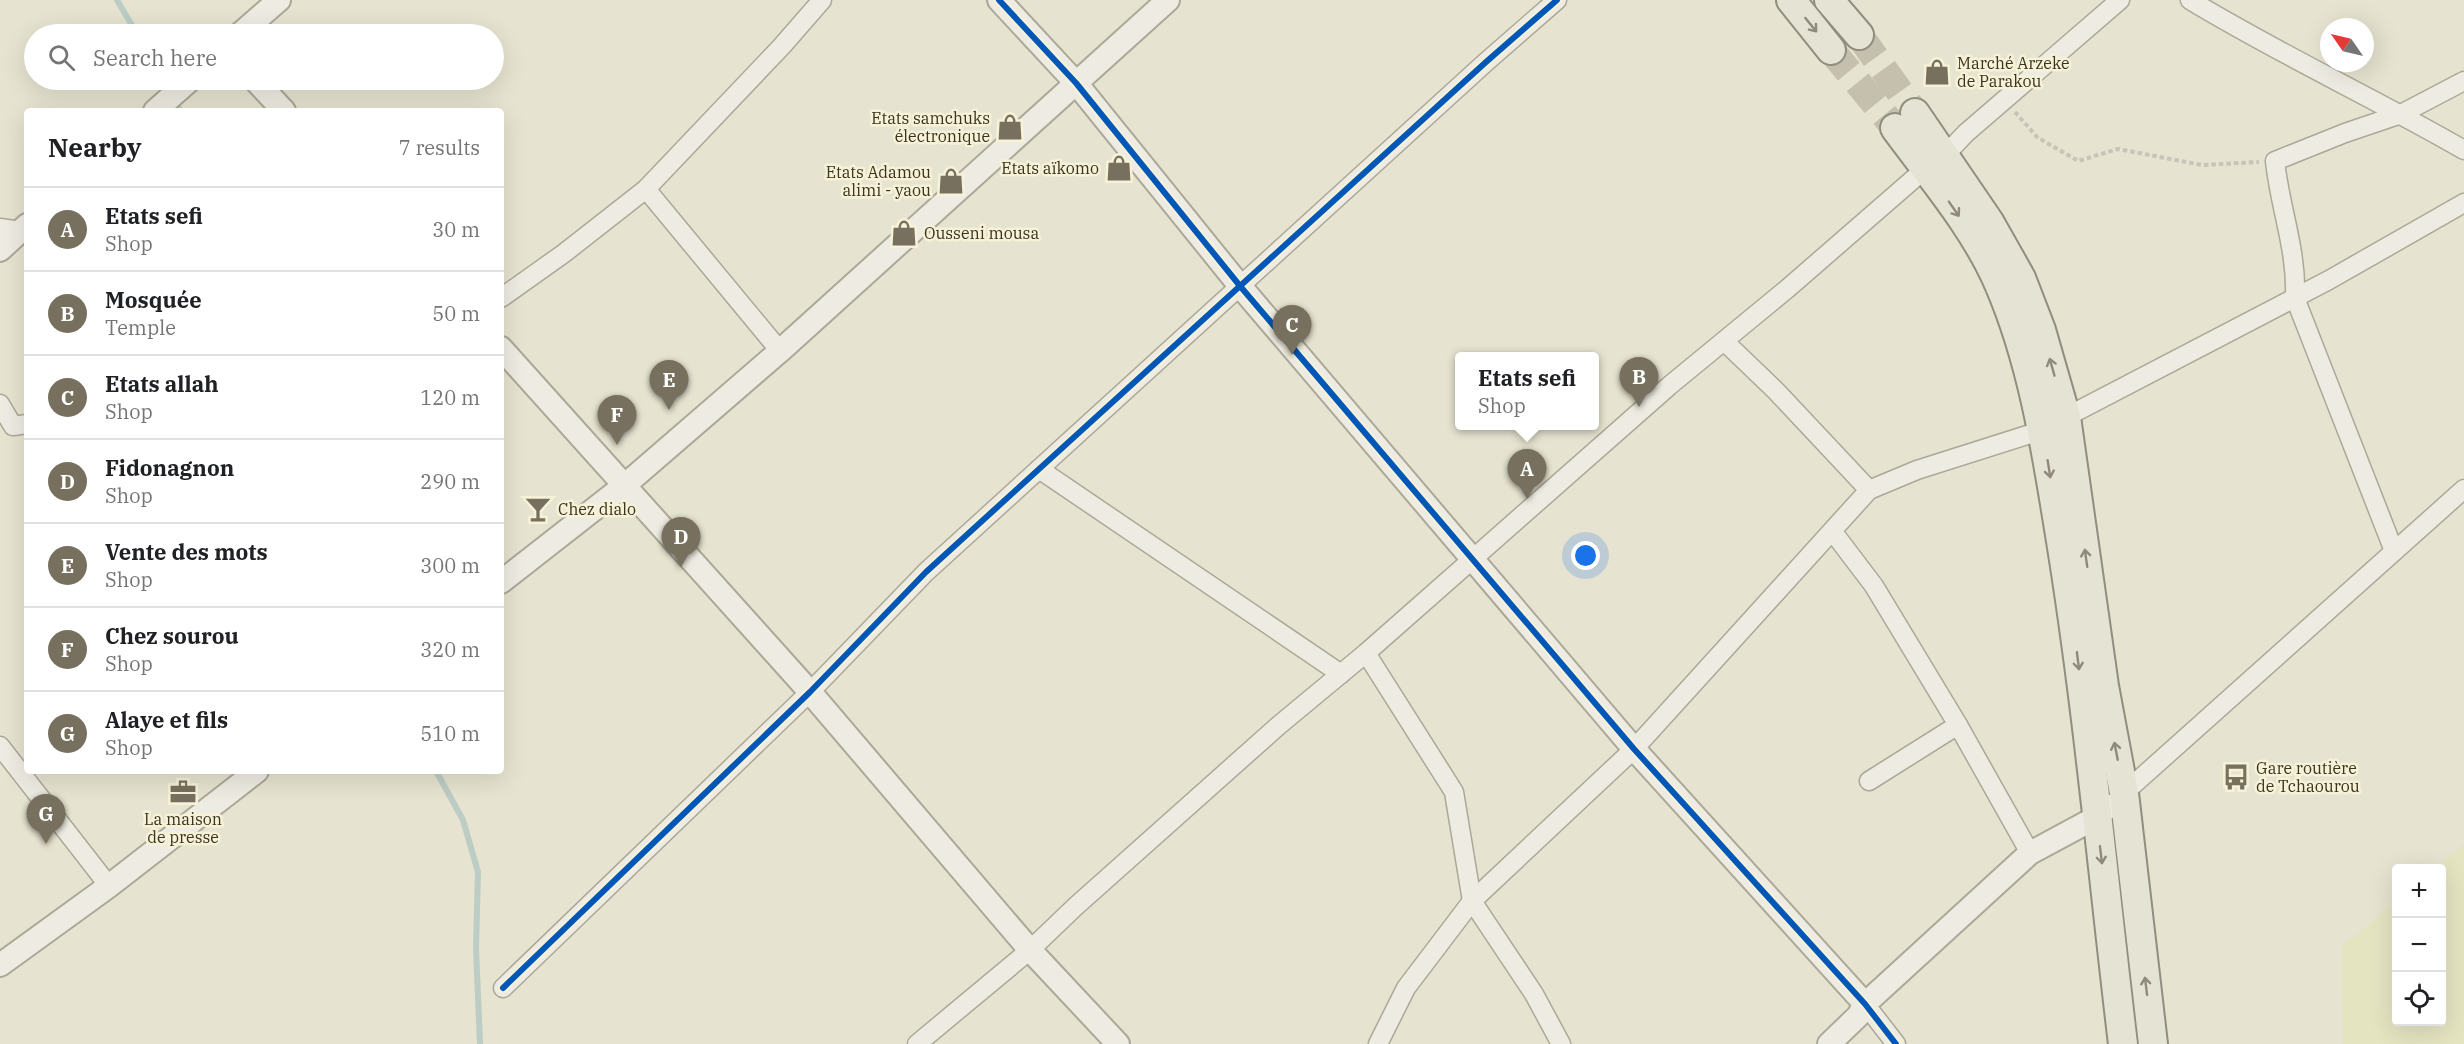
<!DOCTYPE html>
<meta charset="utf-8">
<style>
body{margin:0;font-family:"IBM Plex Serif",serif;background:#f2f2f2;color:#202124}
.controls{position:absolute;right:18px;bottom:18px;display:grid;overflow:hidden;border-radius:6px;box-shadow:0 6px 24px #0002}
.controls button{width:54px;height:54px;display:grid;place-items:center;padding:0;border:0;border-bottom:2px solid #e0e0e0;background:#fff;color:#202124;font:30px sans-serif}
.compass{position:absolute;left:2320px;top:18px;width:54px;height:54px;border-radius:50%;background:#fff;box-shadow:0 6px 24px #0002;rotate:304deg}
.you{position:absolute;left:1586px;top:556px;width:21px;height:21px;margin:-15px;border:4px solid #fff;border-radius:50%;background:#1a73e8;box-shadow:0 0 0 9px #1a73e833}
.badge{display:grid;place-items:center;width:39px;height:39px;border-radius:50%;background:#77705e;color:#fff;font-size:20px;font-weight:700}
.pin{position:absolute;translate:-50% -50px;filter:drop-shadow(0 2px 3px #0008)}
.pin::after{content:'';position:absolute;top:32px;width:21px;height:18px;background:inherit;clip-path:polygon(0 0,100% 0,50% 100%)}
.popup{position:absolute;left:1455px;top:352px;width:144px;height:78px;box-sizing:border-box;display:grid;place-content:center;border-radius:6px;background:#fff;filter:drop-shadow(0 2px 4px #0005);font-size:20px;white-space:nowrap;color:#757577}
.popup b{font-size:22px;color:#202124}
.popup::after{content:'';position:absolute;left:50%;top:100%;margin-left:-12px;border:12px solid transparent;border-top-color:#fff}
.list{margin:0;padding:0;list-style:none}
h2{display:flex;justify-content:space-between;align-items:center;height:78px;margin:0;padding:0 24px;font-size:26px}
h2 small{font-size:20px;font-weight:400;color:#757577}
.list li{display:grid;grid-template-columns:39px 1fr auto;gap:18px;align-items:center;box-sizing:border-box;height:84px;padding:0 24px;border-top:2px solid #e0e0e0}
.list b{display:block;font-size:22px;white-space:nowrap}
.list p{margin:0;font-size:20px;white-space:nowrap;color:#757577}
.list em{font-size:20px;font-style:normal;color:#757577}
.icon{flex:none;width:33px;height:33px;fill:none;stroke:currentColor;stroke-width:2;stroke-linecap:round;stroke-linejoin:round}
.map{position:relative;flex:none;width:2464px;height:1044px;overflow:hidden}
.search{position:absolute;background:#fff;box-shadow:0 6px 24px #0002;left:24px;top:24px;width:480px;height:66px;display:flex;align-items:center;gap:15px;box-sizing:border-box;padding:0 21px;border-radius:33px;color:#757577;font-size:22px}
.panel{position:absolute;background:#fff;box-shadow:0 6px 24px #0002;left:24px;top:108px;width:480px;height:666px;border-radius:6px}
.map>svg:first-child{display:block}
.farmland{fill:#e5e4c1}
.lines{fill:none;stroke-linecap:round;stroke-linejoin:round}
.stream{stroke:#bbcdc4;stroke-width:6}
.primary-tunnel{stroke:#c4c0ad;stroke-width:28;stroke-dasharray:28 14;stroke-linecap:butt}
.minor-casing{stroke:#aca898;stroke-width:21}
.tertiary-casing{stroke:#aca898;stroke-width:26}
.primary-casing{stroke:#918d7f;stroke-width:32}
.path{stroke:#c7c4b8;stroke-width:4;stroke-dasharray:4.5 3;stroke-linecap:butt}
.minor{stroke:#eeece2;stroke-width:18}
.tertiary{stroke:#eeece2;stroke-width:22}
.primary{stroke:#e5e3d3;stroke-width:28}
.cycleway-casing{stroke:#f6f2d7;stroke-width:10}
.cycleway{stroke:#0057b8;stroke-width:6}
.oneway{stroke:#908a7a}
.labels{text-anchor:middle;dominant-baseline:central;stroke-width:5;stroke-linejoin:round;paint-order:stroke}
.poi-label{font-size:16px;fill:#3b3220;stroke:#f6f2d7;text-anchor:start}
</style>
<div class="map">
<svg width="2464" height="1044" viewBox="0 0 2464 1044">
<rect width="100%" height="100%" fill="#e6e3d0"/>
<polygon class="farmland" points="2464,844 2464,1044 2343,1044 2342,947 2396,901 2396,1022 2442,1022 2442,868 2435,868"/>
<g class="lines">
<g class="stream">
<polyline points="117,0 137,34"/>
<polyline points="179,108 180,111"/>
<polyline points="436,771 463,820 478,872 476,948 480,1044"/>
</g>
<g class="primary-tunnel">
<polyline points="1859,35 1915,113"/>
<polyline points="1831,50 1895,128"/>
</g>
<g class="minor-casing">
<g id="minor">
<path d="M2190 0C2279 54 2374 98 2464 150"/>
<polyline points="1945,155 1966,133 2120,0"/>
<polyline points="646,189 780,351"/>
<polyline points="0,228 20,231"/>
<polyline points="501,298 563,254 646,189 782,46 822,0"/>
<polyline points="1724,341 1776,391 1869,490"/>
<polyline points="0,404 13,426 27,424"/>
<polyline points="2066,417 2329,280 2464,203"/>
<polyline points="1039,469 1341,674"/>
<polyline points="1833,532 1874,586 1958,725 2030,853"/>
<path d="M2394 551 2295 298C2297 249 2280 209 2275 161L2345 133 2401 114 2464 81"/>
<polyline points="1366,653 1454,792 1472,901 1534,994 1561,1044"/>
<polyline points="0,746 109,886"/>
<polyline points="1869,781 1958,725"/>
<polyline points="2124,793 2464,489"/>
<polyline points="503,988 810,692 926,572 1486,62 1557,0"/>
<polyline points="1865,1004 1896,1044"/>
<polyline points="917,1044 1030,950 1076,906 1278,726 1366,653 1669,386 1787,289 1925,169"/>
<polyline points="1378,1044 1406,988 1472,901 1634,749 1869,490 1917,470 2043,430"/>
</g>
</g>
<g class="tertiary-casing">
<g id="tertiary">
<polyline points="999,0 1076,83 1240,286 1634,749 1865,1004"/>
<polyline points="240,34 279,0"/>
<polyline points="255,80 284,111"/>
<polyline points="155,111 190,80"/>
<polyline points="0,250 27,225"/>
<polyline points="501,348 810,692 1030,950 1118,1044"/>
<polyline points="501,582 625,485 780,351 1168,0"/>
<polyline points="0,965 109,886 257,771"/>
<polyline points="1829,1044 1858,1016 1865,1004 2030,853 2097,817 2109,806"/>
</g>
</g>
<g class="primary-casing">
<g id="primary">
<polyline points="1791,0 1831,50"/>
<polyline points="1829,0 1859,35"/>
<polyline points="1915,113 1990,223 2021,278 2041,330 2066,417 2104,686 2124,793 2153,1044"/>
<path d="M1895 128C1931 177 1975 228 1999 284 2034 365 2047 455 2061 541 2088 708 2103 877 2123 1044"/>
</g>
</g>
<polyline class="path" points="2015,112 2037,137 2078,161 2118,149 2202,165 2259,162"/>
<use href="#minor" class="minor"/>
<use href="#tertiary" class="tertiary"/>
<use href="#primary" class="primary"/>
<g class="cycleway-casing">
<g id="cycleway">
<polyline points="999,0 1076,83 1240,286 1634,749 1865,1004 1896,1044"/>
<polyline points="503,988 810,692 926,572 1486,62 1557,0"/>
</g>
</g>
<use href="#cycleway" class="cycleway"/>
</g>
<defs><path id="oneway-shaft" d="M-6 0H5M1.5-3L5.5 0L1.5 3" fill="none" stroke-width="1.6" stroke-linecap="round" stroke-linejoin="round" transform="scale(1.5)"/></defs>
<g class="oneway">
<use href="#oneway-shaft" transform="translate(1811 25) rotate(51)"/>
<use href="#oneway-shaft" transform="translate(1954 209) rotate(55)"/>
<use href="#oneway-shaft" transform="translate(2052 367) rotate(-106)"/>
<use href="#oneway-shaft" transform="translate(2049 469) rotate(81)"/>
<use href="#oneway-shaft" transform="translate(2086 558) rotate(-98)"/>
<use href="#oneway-shaft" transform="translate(2078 661) rotate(83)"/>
<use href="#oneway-shaft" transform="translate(2116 751) rotate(-101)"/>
<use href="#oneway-shaft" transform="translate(2101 855) rotate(83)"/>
<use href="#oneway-shaft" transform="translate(2146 986) rotate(-97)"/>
</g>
<defs>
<g id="shop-bare" transform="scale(2.07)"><path d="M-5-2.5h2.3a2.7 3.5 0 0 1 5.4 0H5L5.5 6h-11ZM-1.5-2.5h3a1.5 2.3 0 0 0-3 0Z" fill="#77705e" stroke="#f6f2d7" stroke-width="2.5" paint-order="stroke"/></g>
<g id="bar-bare" transform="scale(2.07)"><path d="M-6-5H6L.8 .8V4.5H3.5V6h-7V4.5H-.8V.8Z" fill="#77705e" stroke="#f6f2d7" stroke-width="2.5" paint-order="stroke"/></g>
<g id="bus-bare" transform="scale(2.07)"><path d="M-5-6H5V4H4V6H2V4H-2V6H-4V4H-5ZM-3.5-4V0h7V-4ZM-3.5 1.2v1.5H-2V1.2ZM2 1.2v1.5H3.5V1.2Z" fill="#77705e" stroke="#f6f2d7" stroke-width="2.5" paint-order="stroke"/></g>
<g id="office-bare" transform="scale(2.07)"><path d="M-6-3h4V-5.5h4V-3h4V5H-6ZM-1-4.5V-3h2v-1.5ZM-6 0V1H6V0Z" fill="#77705e" stroke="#f6f2d7" stroke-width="2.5" paint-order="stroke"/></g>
</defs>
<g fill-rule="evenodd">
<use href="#shop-bare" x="1937" y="72"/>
<use href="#shop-bare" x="1010" y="127"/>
<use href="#shop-bare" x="1119" y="168"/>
<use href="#shop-bare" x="951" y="181"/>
<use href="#shop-bare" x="904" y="233"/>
<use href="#bar-bare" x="538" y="509"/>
<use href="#bus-bare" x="2236" y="777"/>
<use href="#office-bare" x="183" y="792"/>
</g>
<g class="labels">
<g class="poi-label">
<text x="1957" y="63">Marché Arzeke<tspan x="1957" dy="18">de Parakou</tspan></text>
<text x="990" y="118" text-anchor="end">Etats samchuks<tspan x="990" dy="18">électronique</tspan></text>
<text x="1099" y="168" text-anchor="end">Etats aïkomo</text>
<text x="931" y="172" text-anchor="end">Etats Adamou<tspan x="931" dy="18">alimi - yaou</tspan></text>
<text x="924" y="233">Ousseni mousa</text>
<text x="558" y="509">Chez dialo</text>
<text x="2256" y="768">Gare routière<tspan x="2256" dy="18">de Tchaourou</tspan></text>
<text x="183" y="819" text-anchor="middle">La maison<tspan x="183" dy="18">de presse</tspan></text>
</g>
</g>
</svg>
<div class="controls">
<button>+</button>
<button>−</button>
<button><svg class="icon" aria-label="locate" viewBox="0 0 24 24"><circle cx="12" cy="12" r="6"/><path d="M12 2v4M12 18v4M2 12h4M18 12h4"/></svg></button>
</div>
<svg class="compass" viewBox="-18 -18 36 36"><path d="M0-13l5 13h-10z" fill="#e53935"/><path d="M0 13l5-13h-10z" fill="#757577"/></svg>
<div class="you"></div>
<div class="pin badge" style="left:1527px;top:499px">A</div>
<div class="popup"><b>Etats sefi</b>Shop</div>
<div class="pin badge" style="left:1639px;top:407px">B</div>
<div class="pin badge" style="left:1292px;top:355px">C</div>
<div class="pin badge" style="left:681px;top:567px">D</div>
<div class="pin badge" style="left:669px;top:410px">E</div>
<div class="pin badge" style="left:617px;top:445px">F</div>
<div class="pin badge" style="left:46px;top:844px">G</div>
<div class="search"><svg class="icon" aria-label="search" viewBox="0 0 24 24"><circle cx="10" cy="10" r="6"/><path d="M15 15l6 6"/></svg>Search here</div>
<section class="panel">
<h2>Nearby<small>7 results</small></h2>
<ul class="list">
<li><span class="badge">A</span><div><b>Etats sefi</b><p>Shop</p></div><em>30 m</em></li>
<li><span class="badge">B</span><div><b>Mosquée</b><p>Temple</p></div><em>50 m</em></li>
<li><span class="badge">C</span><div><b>Etats allah</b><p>Shop</p></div><em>120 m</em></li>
<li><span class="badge">D</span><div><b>Fidonagnon</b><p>Shop</p></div><em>290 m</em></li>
<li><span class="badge">E</span><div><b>Vente des mots</b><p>Shop</p></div><em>300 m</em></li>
<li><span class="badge">F</span><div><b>Chez sourou</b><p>Shop</p></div><em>320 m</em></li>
<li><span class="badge">G</span><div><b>Alaye et fils</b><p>Shop</p></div><em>510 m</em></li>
</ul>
</section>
</div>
